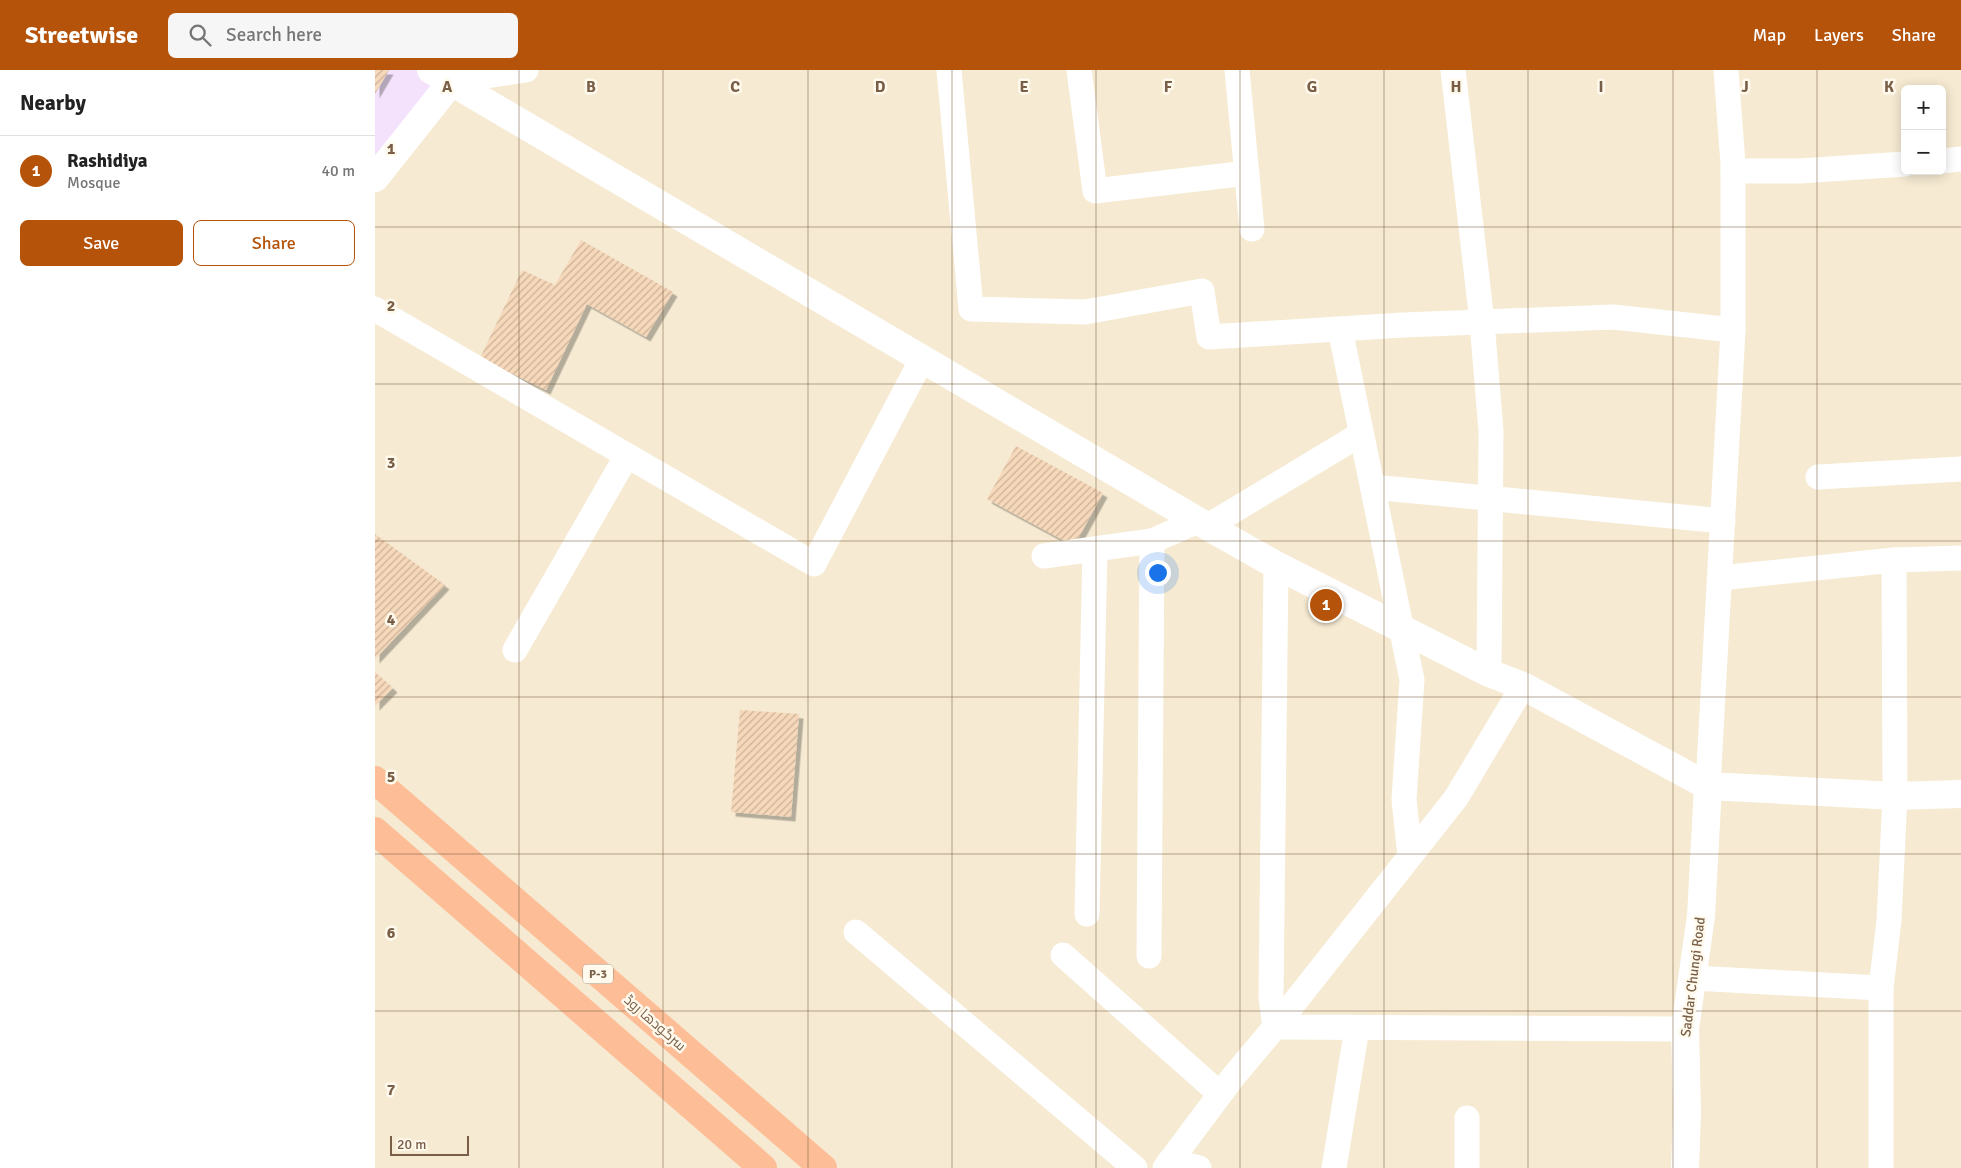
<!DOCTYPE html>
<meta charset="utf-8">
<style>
body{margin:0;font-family:Signika,Cairo,sans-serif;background:#f6f6f6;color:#222}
.controls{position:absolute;right:15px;top:15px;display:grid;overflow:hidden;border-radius:8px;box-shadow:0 2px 12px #0003}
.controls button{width:45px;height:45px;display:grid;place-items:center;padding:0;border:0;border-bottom:1px solid #e0e0e0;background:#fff;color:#222;font:25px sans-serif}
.scale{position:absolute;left:15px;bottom:12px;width:79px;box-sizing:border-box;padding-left:5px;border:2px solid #795f47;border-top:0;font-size:14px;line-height:18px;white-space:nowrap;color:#795f47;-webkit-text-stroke:4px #fffaed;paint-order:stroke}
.you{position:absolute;left:782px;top:502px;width:18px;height:18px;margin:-12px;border:4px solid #fff;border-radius:50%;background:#1a73e8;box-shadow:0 0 0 8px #1a73e833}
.badge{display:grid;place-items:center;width:32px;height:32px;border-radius:50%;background:#b45309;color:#fff;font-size:16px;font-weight:700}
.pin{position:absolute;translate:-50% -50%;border:2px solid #fff;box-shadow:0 1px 5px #0006}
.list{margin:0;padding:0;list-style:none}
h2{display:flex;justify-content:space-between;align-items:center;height:65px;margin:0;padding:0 20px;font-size:21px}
h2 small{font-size:16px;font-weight:400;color:#767676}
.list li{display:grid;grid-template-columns:32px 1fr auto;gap:15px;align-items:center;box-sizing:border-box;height:70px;padding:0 20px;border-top:1px solid #e0e0e0}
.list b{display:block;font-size:19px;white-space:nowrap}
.list p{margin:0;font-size:16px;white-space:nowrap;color:#767676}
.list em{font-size:16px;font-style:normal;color:#767676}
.actions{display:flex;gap:10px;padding:15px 20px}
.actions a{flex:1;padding:11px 0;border:1px solid #b45309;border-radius:8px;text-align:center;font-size:18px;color:#b45309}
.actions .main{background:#b45309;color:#fff}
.icon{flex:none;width:28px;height:28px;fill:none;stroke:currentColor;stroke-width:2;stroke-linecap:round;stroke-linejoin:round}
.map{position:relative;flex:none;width:1586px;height:1098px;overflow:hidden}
header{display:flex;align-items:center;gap:30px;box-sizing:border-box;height:70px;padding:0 25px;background:#b45309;color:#fff}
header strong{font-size:24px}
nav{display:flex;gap:28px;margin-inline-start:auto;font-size:18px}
.search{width:350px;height:45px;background:#f6f6f6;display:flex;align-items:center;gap:12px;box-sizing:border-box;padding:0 18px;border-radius:8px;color:#767676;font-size:19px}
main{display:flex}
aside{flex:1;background:#fff}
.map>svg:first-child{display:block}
.residential{fill:#f6ead2;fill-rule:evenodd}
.education{fill:#f4e1fb}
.building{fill:url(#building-hatch);filter:url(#shadow)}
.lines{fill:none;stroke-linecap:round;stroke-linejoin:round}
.street{stroke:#fff;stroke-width:25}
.secondary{stroke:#fff;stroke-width:28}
.highway{stroke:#fdbd96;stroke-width:28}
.grid{fill:none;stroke:#795f47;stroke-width:1;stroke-opacity:0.55}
.labels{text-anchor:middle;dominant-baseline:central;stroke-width:5;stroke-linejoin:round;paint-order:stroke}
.shield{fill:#fffaed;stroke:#a18e79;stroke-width:1}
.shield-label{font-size:12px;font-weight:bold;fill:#795f47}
.street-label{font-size:14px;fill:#795f47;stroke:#fffaed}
.grid-label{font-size:16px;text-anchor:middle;font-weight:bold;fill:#795f47;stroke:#fffaed;stroke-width:5;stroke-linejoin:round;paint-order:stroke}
</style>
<header>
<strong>Streetwise</strong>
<div class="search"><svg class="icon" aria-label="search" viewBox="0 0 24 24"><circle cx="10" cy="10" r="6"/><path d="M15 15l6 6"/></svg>Search here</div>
<nav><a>Map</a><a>Layers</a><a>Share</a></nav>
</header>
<main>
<aside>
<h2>Nearby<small></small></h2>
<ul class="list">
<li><span class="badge">1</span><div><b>Rashidiya</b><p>Mosque</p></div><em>40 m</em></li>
</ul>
<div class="actions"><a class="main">Save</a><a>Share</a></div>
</aside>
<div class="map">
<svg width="1586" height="1098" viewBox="0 0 1586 1098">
<defs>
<pattern id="building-hatch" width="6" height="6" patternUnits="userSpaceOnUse" patternTransform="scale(1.25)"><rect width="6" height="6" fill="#f6d8ba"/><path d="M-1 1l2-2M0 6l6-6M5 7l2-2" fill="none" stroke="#ccb299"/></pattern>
<filter id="shadow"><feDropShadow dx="4.5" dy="4.5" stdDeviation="0" flood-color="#0004"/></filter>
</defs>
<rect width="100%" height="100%" fill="#fef7e4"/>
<path class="residential" d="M0 0H1586V1098H0ZM1530 19H1567V101H1530Z"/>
<polygon class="education" points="0,0 56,0 77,11 0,115"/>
<g class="building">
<polygon points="0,0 14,0 0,24"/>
<polygon points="206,170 298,222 271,267 212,234 171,320 105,288 147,200 180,215"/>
<polygon points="641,376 728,423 699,476 612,429"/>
<polygon points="0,464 70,515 0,589"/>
<polygon points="0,602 18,618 0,636"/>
<polygon points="365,640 424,644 416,747 356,742"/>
</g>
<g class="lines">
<g class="street">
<polyline points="574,0 596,239 710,242 827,221 834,267 1028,255 1238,247 1358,260"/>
<polyline points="704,0 720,121 872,103"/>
<polyline points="862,0 877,159"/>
<polyline points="1078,0 1107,252 1116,361 1114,603"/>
<polyline points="77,11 151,0"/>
<polyline points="1567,91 1586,89"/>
<polyline points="1358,101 1425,101 1530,94"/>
<polyline points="0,239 439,494 547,289"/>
<polyline points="965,259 1037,610 1029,729 1035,786"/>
<polyline points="1443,407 1586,399"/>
<polyline points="998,417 1348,451"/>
<polyline points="833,456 986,364"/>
<polyline points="669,486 777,471 823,451"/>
<polyline points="901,495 896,928 900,957 1310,959"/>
<polyline points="1345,508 1519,490 1586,488"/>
<polyline points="140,580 251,387"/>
<polyline points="1333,716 1358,260 1358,94 1351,0"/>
<polyline points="712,844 720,479"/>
<polyline points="481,862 760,1098"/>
<polyline points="688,885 845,1024"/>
<polyline points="774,886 777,471"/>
<polyline points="1318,908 1506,918"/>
<polyline points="1092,1048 1092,1098"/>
<polyline points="795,1091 824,1098"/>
<polyline points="790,1098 858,1007 900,957 1081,728 1148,616"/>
<polyline points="959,1098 982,958"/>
<polyline points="1506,1098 1506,918 1514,851 1520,726 1519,490"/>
</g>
<g class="secondary">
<polyline points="56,0 823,451 901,495 1114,603 1148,616 1333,716 1520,726 1586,724"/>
<polyline points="0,108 77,11 81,0"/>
<polyline points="1310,1098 1312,1043 1310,959 1326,846 1333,716"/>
</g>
<g class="highway">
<polyline points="0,710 448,1098"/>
<polyline points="0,761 388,1098"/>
</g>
</g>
<path class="grid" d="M144 0V1098M288 0V1098M433 0V1098M577 0V1098M721 0V1098M865 0V1098M1009 0V1098M1153 0V1098M1298 0V1098M1442 0V1098M0 157H1586M0 314H1586M0 471H1586M0 627H1586M0 784H1586M0 941H1586"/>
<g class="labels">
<rect class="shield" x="208" y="894.5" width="30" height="19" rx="4"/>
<g class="shield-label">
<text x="223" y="904">P-3</text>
</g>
<g class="street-label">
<text transform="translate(1318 907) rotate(-83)">Saddar Chungi Road</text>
<text transform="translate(280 953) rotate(41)">سرگودھا روڈ</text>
</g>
</g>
<g class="grid-label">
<text x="72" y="22">A</text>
<text x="216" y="22">B</text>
<text x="360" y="22">C</text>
<text x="505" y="22">D</text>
<text x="649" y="22">E</text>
<text x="793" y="22">F</text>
<text x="937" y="22">G</text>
<text x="1081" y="22">H</text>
<text x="1226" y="22">I</text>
<text x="1370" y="22">J</text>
<text x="1514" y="22">K</text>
<text x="16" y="84">1</text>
<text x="16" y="241">2</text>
<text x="16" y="398">3</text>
<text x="16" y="555">4</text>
<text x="16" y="712">5</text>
<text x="16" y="868">6</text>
<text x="16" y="1025">7</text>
</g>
</svg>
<div class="controls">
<button>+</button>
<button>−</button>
</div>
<div class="scale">20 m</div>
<div class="you"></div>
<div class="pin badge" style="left:951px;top:535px">1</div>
</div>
</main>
